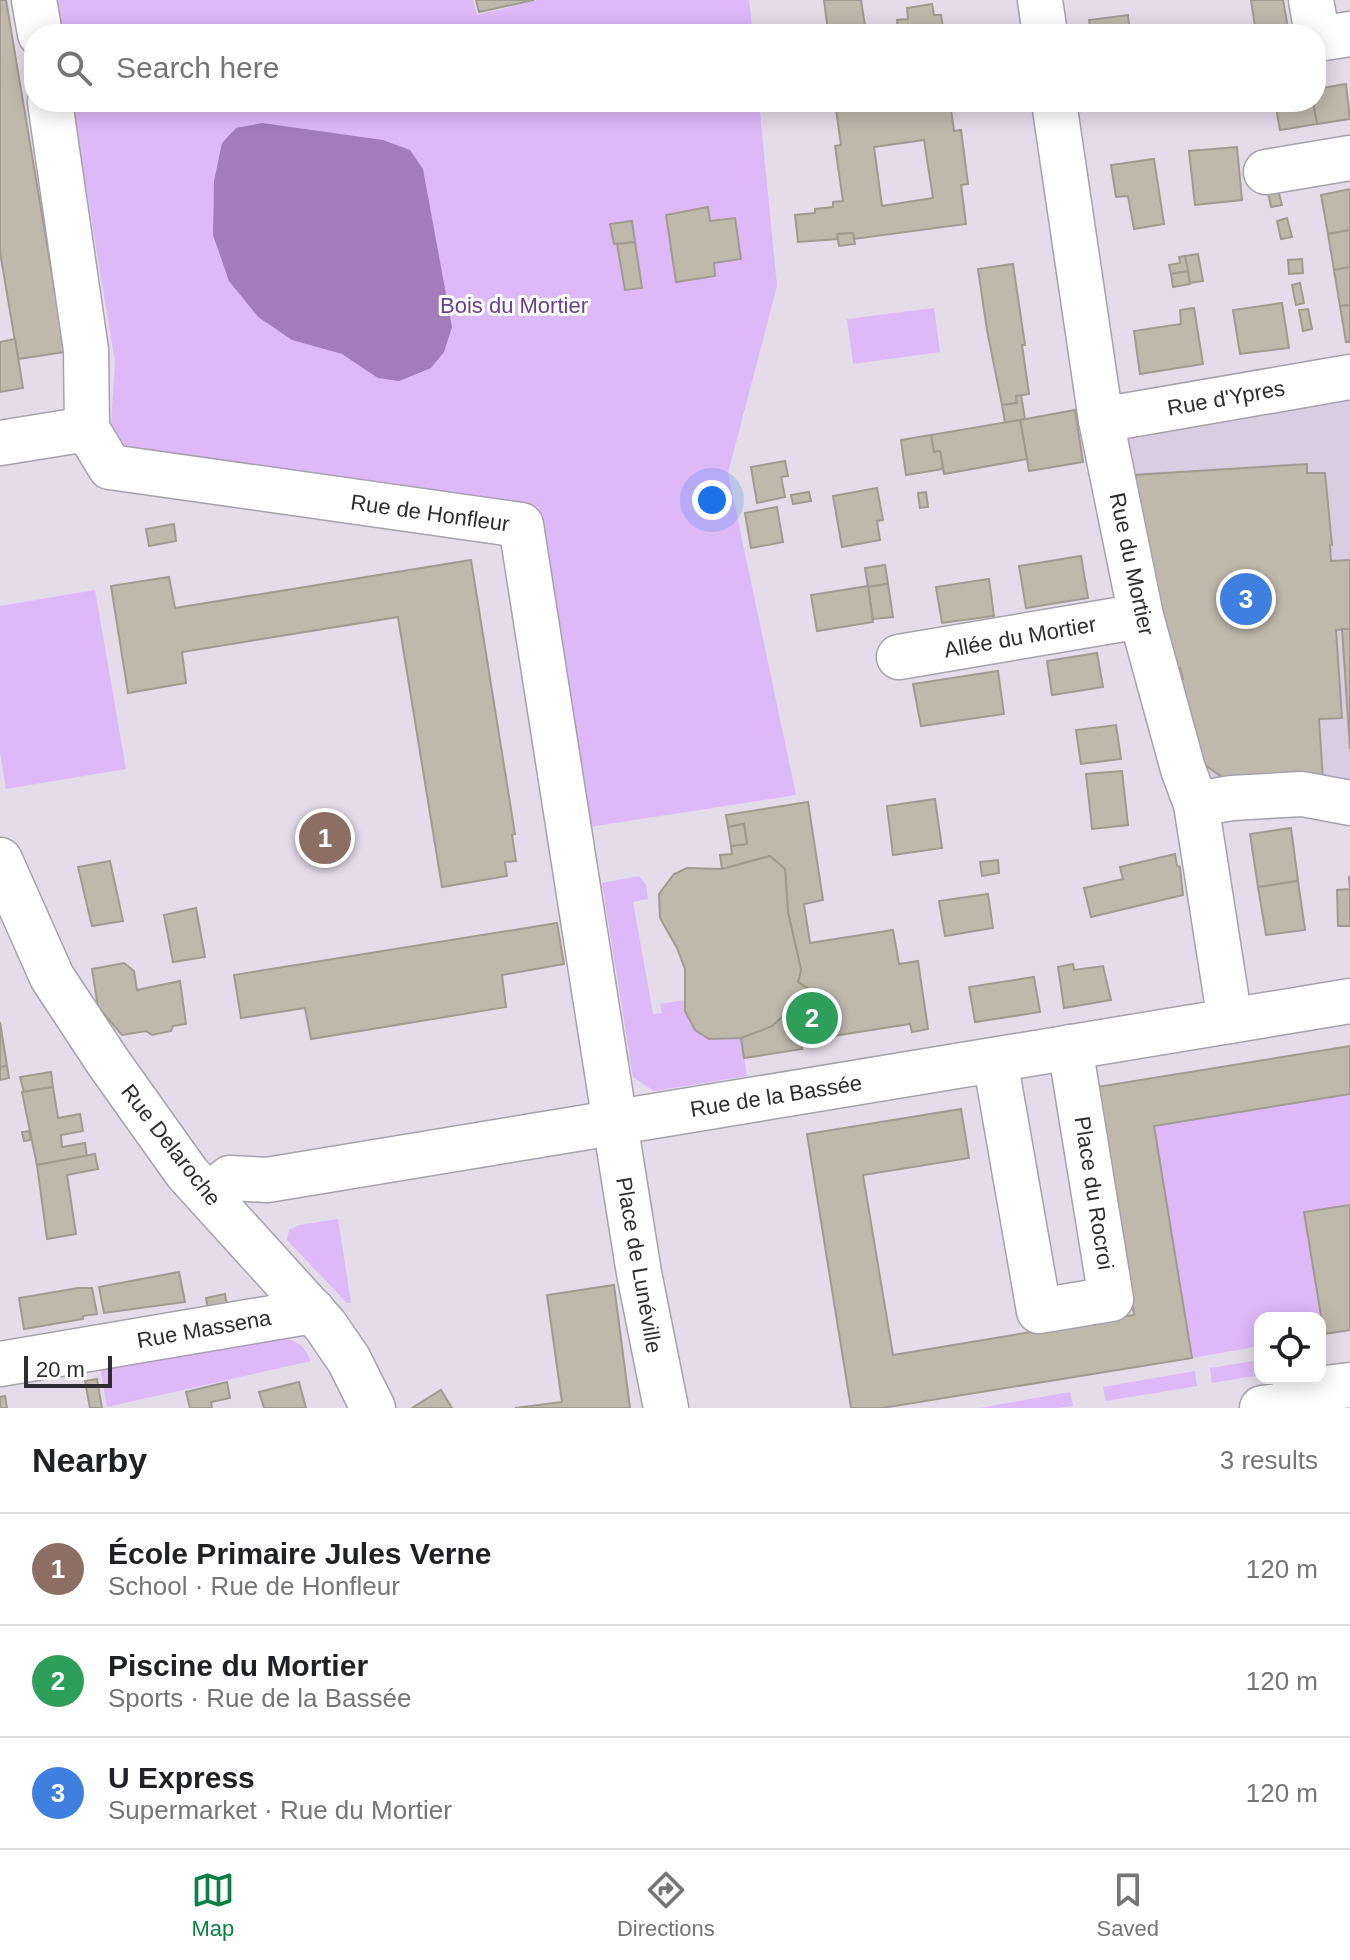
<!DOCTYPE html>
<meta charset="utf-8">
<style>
body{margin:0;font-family:Arial,sans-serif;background:#f6f6f6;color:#202124}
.controls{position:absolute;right:24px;bottom:24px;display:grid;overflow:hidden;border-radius:16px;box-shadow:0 4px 20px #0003}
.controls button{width:72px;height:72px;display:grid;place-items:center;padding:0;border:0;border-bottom:2px solid #e0e0e0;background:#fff;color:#202124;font:40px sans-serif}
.scale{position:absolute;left:24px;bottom:20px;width:88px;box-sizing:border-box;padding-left:8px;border:4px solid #302d32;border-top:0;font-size:22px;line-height:28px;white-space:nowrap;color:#302d32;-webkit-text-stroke:6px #fff;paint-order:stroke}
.you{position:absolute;left:712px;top:500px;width:28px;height:28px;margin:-20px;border:6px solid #fff;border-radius:50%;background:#1a73e8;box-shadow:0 0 0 12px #1a73e833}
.badge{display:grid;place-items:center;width:52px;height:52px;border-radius:50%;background:#0b8043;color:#fff;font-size:26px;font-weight:700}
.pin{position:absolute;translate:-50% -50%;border:4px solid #fff;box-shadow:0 2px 8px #0006}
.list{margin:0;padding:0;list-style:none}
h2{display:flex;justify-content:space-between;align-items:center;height:104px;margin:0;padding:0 32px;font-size:34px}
h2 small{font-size:26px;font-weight:400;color:#757577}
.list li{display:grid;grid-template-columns:52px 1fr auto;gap:24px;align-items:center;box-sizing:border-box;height:112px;padding:0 32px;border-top:2px solid #e0e0e0}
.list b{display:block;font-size:30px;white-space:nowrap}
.list p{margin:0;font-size:26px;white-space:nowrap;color:#757577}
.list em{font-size:26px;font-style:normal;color:#757577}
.icon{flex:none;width:44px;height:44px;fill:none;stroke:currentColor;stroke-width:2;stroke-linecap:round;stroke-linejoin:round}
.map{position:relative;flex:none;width:1350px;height:1408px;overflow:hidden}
.search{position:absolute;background:#fff;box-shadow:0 4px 20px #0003;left:24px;right:24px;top:24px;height:88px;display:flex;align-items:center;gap:20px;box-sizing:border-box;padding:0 28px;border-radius:32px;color:#757577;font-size:30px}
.sheet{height:440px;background:#fff}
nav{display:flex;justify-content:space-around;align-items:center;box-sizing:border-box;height:112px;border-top:2px solid #e0e0e0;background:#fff;font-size:22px;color:#757577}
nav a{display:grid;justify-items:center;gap:4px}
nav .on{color:#0b8043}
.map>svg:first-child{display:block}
.built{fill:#d9cde1}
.green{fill:#deb9f8}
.water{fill:#a27dba}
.building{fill:#bfb9ac;stroke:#a09b8e;stroke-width:2;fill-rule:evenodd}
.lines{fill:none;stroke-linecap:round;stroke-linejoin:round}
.minor-casing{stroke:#a7a0ad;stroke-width:47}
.minor{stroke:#fff;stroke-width:44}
.labels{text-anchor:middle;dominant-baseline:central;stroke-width:6;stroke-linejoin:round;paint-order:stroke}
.park-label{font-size:22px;fill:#6d3e89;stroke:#fff}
.street-label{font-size:22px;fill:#302d32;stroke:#fff}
</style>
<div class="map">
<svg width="1350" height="1408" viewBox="0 0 1350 1408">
<rect width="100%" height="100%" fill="#e4dce9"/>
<polygon class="built" points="1350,397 1350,784 1226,789 1197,772 1123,432"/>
<g class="green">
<polygon points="56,0 473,0 477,15 538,0 749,0 753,34 61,34"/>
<polygon points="72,102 759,102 777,286 728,473 796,795 589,827 538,507 513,511 121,452 110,438 115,362"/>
<polygon points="934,308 940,352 853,364 847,319"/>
<polygon points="95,590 126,769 6,789 0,753 0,606"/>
<path d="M639 876 646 885 648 899 633 902 653 1014 662 1013 660 1004 686 1000C682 1034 713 1043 741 1038L747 1076 654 1091 633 1077 602 883Z"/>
<polygon points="1350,1094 1350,1205 1304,1213 1324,1334 1320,1335 1320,1318 1260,1318 1260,1346 1192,1358 1154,1126"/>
<polygon points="338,1219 351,1303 347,1303 287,1240 289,1230 299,1225"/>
<path d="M267 1336C289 1339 301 1338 311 1361L107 1407 100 1367Z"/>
<polygon points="1260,1360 1260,1375 1212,1383 1210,1368"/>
<polygon points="1195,1371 1197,1386 1106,1401 1103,1387"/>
<polygon points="1070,1392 1073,1406 1058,1408 979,1408"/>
</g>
<polygon class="water" points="262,123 383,140 410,150 423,169 452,327 444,352 431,368 399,381 378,378 342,354 292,340 258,317 229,281 213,235 214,181 222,143 236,128"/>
<g class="building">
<polygon points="0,0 6,0 65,352 18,359 0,252"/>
<polygon points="476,0 534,0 479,12"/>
<polygon points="824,0 861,0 865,26 828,31"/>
<polygon points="1251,0 1283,0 1288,28 1256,33"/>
<polygon points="932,4 934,15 941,15 944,34 898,34 897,20 908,19 907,8"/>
<polygon points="1128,15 1130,34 1091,34 1089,20"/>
<polygon points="856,27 856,34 829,34 829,31"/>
<polygon points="1285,28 1286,34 1259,34 1258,33"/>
<polygon points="1346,84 1350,119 1317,124 1313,102 1316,102 1316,89"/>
<path d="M835 102H950L954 131 961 130 968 184 961 185 966 224 854 239 853 233 837 234 838 239 798 242 795 215 815 213V209L833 207V202L843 201 835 146 841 145ZM924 140 933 198 882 206 874 147Z"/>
<polygon points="1275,102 1313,102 1317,124 1280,130"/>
<polygon points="1237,147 1242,200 1195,205 1189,151"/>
<polygon points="1154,159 1164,224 1134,229 1128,196 1116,197 1111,165"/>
<polygon points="1350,189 1350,230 1328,234 1321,195"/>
<polygon points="1278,190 1282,205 1271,207 1268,192"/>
<polygon points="708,207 710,221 735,218 741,259 714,263 715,276 676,282 666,215"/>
<polygon points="1287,218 1292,237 1281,239 1277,221"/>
<polygon points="632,221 635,242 614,244 610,224"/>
<polygon points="1350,230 1350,267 1334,270 1328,234"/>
<polygon points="853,233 855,244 839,246 837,234"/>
<polygon points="635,242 642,288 625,290 617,244"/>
<polygon points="1198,254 1203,281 1189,283 1185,256"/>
<polygon points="1185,256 1188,271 1171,274 1169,265 1180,263 1179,257"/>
<polygon points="1302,259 1303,273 1289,274 1288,260"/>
<polygon points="1013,264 1025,345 1022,345 1029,394 1016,396 1017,403 1002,405 987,330 978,269"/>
<polygon points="1350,267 1350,305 1340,306 1334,270"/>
<polygon points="1188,271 1190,284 1173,287 1171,274"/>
<polygon points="1300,283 1304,303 1296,305 1292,285"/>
<polygon points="1282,303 1289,348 1240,354 1233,310"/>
<polygon points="1350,305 1350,342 1346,342 1340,306"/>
<polygon points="1194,308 1203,364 1140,374 1134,331 1181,324 1180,310"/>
<polygon points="1308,309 1312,329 1303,331 1299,310"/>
<polygon points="15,339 23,388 0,392 0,342"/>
<polygon points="1021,395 1025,419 1005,423 1002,405 1017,403 1016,396"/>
<polygon points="1075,410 1083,462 1029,471 1020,420"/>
<polygon points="1020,420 1027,459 944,474 940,451 934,452 931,435"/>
<polygon points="931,435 934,452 940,451 943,469 906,475 901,440"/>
<polygon points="785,461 788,476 781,477 785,497 757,503 751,467"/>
<polygon points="1307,464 1307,473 1325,473 1332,545 1330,545 1331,561 1350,560 1350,629 1336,630 1342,718 1319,719 1323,779 1225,779 1199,761 1177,681 1183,679 1180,668 1174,670 1133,475"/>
<polygon points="877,488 883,520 877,521 880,540 842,547 833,496"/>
<polygon points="809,492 811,501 793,504 791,495"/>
<polygon points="926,492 928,507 920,508 918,493"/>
<polygon points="777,507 783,542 751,548 745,513"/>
<polygon points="174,524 176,541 149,546 146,529"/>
<polygon points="1081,556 1088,598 1026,608 1019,566"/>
<polygon points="471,560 515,834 512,835 516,861 505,862 507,876 442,887 398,617 182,652 186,683 128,693 111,586 169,577 175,608"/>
<polygon points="885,565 888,584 868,587 865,568"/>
<polygon points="989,579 994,616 942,623 936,587"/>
<polygon points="888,584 893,617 873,619 868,587"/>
<polygon points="868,586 873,622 817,631 811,595"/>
<polygon points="1342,629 1350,629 1350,749"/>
<polygon points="1097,653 1103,687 1052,695 1047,661"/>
<polygon points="998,671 1004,714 921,726 913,684"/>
<polygon points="1116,725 1121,759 1081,764 1076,730"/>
<polygon points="1122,771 1128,825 1092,829 1086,774"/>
<polygon points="935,799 942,848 893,855 887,806"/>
<polygon points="808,802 823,900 804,904 810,943 893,930 899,964 918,961 928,1029 912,1032 910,1024 801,1041 802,1049 744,1058 741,1038 772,1026 791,1009 807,988 798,982 801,970 788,912 785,869 770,856 722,869 720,855 732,854 731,846 747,844 744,824 728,827 726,815"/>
<polygon points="744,824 747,844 731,846 728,827"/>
<polygon points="1291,828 1298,881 1258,887 1250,834"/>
<polygon points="1175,854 1177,866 1180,867 1183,895 1091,917 1084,888 1123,879 1120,867"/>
<polygon points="770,856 785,869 788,912 801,970 798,982 807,988 791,1009 772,1026 741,1038 709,1039 695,1030 685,1011 685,969 677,948 660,918 659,894 674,874 687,868 722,869"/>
<polygon points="998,860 999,873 982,876 980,862"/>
<polygon points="110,861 123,921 92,926 78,867"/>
<polygon points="1349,877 1350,877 1350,926 1338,926 1337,890 1350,889"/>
<polygon points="1298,881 1305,930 1266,935 1258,887"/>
<polygon points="988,894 993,928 945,936 939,901"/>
<polygon points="196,908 205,957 173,962 164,915"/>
<polygon points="557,923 564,964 502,975 506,1007 311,1039 305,1008 241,1018 234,975"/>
<polygon points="124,963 134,971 137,990 180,981 186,1024 173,1026 171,1031 152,1035 146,1031 122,1035 98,1007 92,969"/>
<polygon points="1073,964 1074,970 1103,966 1111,1000 1064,1008 1058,967"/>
<polygon points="1034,977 1040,1012 975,1022 969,987"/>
<polygon points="0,1022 7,1066 0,1067"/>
<polygon points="1350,1046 1350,1094 1154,1126 1192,1358 882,1408 851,1408 807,1134 961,1109 969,1158 863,1175 893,1355 1134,1315 1097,1087"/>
<polygon points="7,1066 9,1078 0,1080 0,1067"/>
<polygon points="51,1072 53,1087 24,1092 20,1077"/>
<polygon points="53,1087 58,1118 80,1114 83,1131 61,1135 62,1147 85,1143 87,1157 37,1165 22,1092"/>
<polygon points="29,1131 31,1140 24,1141 22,1132"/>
<polygon points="95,1154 98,1169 67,1175 76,1234 47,1239 37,1165"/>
<polygon points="1350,1205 1350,1330 1324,1334 1304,1212"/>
<polygon points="179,1272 185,1302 104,1313 99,1287"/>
<polygon points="614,1285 630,1408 515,1408 562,1402 547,1295"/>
<polygon points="78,1288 92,1288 97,1314 83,1316 83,1319 24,1329 19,1298"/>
<polygon points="225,1294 228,1313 209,1317 206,1298"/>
<polygon points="97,1379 102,1408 90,1408 85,1381"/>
<polygon points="227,1382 230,1398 211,1402 212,1408 190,1408 186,1392"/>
<polygon points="299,1382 306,1408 264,1408 259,1392"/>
<polygon points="441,1390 452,1408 412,1408"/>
<polygon points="5,1396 7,1408 0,1408 0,1397"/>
</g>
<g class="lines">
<g class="minor-casing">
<g id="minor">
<polyline points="34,0 40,34"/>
<polyline points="1040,0 1045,34"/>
<polyline points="1311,0 1318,39 1350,34"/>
<polyline points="50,102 86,350 87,429 110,467 521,525 615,1123 639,1273 666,1408"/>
<polyline points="1054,102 1101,420 1141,616 1183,769 1196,804 1230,1021"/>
<polyline points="1266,172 1350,158"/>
<polyline points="1101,420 1350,377"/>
<polyline points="0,443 87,429"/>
<polyline points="899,657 1141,616"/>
<polyline points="1196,804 1232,798 1302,794 1350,803"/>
<polyline points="0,860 52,977 108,1062 187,1173 325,1325 349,1360 373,1408"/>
<polyline points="995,1060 1039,1311 1111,1299 1070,1047"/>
<polyline points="208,1196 230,1178 267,1180 1350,1001"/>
<polyline points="0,1364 313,1311"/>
<polyline points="1262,1408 1278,1406 1318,1389 1350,1385"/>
</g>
</g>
<use href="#minor" class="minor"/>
</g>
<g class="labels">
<g class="park-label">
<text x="514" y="305">Bois du Mortier</text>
</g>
<g class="street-label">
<text transform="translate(1226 398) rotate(-10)">Rue d'Ypres</text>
<text transform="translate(430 513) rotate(8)">Rue de Honfleur</text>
<text transform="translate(1132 564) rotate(78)">Rue du Mortier</text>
<text transform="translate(1020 637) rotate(-10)">Allée du Mortier</text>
<text transform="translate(776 1096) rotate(-9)">Rue de la Bassée</text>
<text transform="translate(171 1145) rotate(52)">Rue Delaroche</text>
<text transform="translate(1094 1193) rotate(81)">Place du Rocroi</text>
<text transform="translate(639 1265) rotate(80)">Place de Lunéville</text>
<text transform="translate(204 1329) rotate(-10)">Rue Massena</text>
</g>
</g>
</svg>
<div class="controls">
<button><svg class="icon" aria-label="locate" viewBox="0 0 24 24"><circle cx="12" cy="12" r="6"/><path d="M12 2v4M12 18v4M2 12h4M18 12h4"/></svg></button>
</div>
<div class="scale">20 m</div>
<div class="you"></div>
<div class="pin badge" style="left:325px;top:838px;background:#8d6e63">1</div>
<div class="pin badge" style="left:812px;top:1018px;background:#2e9e5b">2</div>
<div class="pin badge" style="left:1246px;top:599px;background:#3f7fe0">3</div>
<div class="search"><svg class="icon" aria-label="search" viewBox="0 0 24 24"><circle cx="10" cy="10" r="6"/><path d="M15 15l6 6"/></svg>Search here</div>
</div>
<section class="sheet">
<h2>Nearby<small>3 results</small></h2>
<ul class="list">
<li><span class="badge" style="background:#8d6e63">1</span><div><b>École Primaire Jules Verne</b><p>School · Rue de Honfleur</p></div><em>120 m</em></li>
<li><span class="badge" style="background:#2e9e5b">2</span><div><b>Piscine du Mortier</b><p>Sports · Rue de la Bassée</p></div><em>120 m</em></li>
<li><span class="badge" style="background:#3f7fe0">3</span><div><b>U Express</b><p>Supermarket · Rue du Mortier</p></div><em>120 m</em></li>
</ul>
</section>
<nav>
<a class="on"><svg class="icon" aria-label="map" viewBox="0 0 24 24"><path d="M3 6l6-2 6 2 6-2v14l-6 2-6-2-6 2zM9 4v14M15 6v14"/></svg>Map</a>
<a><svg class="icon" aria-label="directions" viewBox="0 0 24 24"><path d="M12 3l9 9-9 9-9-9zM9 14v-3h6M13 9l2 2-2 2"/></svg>Directions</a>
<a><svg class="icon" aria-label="saved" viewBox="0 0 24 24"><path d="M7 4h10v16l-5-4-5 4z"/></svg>Saved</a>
</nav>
